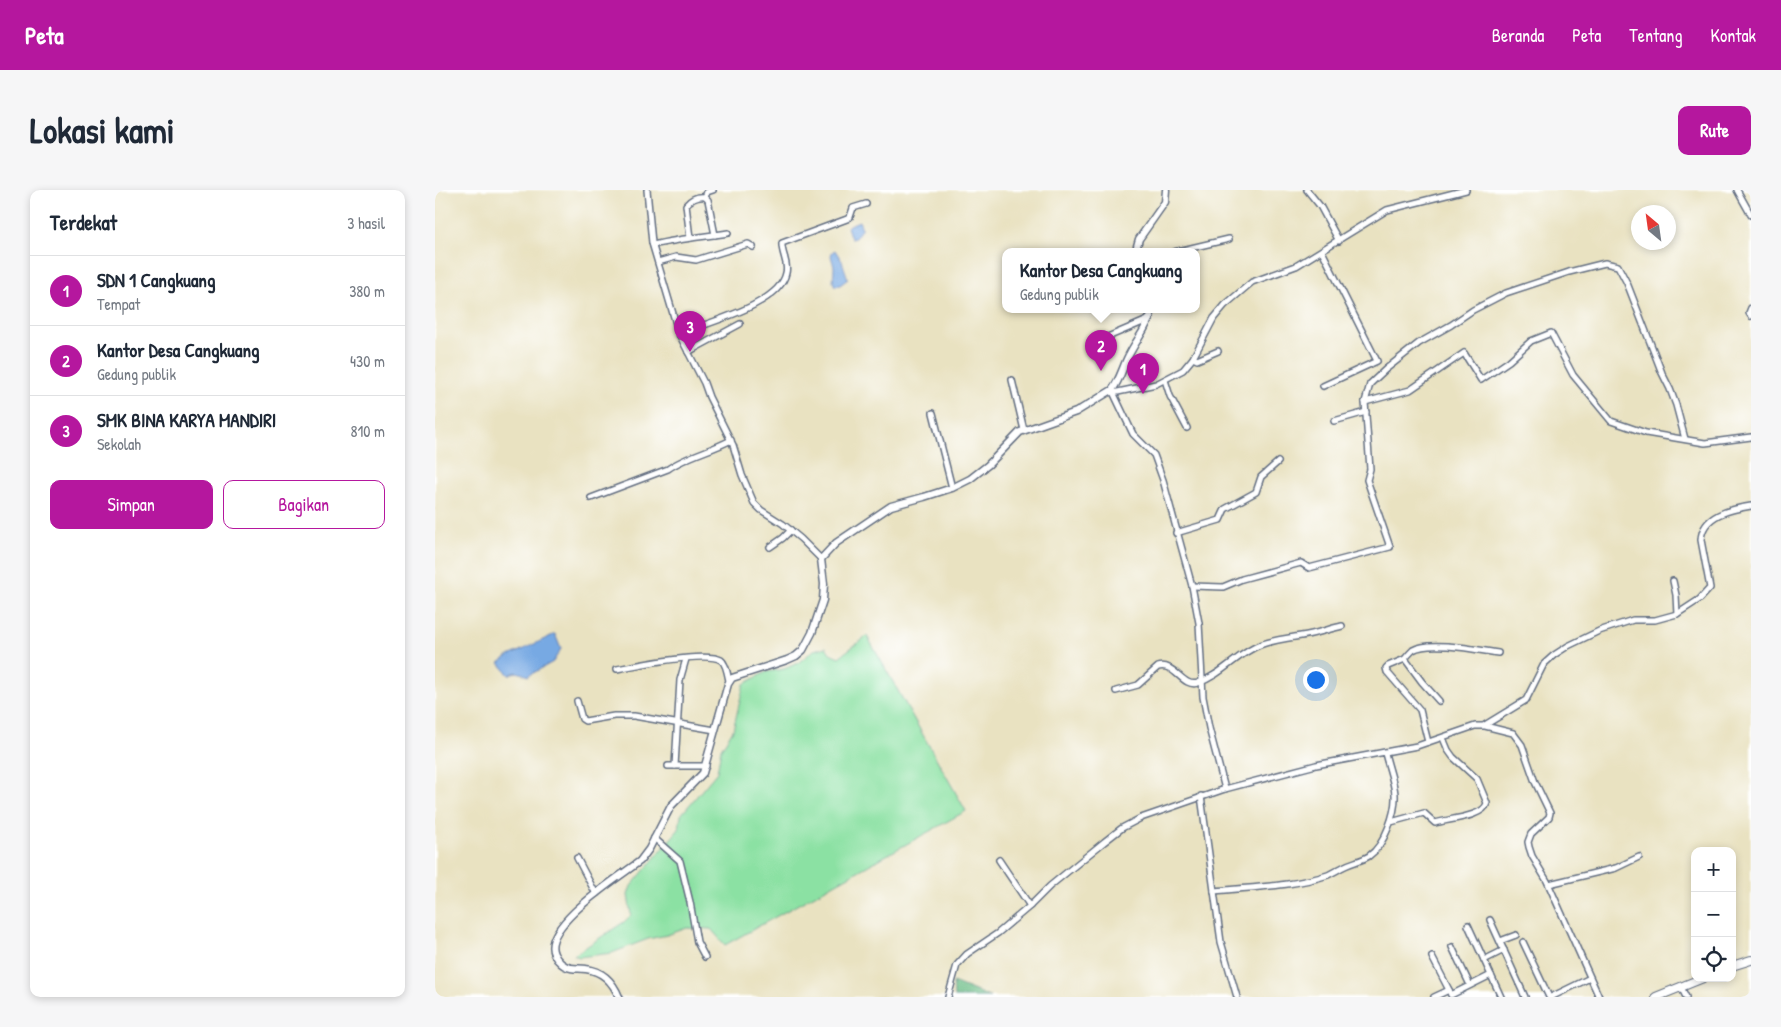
<!DOCTYPE html>
<html lang="id">
<meta charset="utf-8">
<style>
body{margin:0;font-family:"Patrick Hand",sans-serif;background:#f6f6f7;color:#1f2937}
.controls{position:absolute;right:15px;bottom:15px;display:grid;overflow:hidden;border-radius:10px;box-shadow:0 2px 8px #0003}
.controls button{width:45px;height:45px;display:grid;place-items:center;padding:0;border:0;border-bottom:1px solid #e0e1e3;background:#fff;color:#1f2937;font:25px sans-serif}
.compass{position:absolute;left:1196px;top:15px;width:45px;height:45px;border-radius:50%;background:#fff;box-shadow:0 2px 8px #0003;rotate:331deg}
.you{position:absolute;left:880px;top:489px;width:18px;height:18px;margin:-12px;border:4px solid #fff;border-radius:50%;background:#1a73e8;box-shadow:0 0 0 8px #1a73e833}
.badge{display:grid;place-items:center;width:32px;height:32px;border-radius:50%;background:#b5179e;color:#fff;font-size:16px;font-weight:700}
.pin{position:absolute;translate:-50% -41px;filter:drop-shadow(0 1px 2px #0008)}
.pin::after{content:'';position:absolute;top:26px;width:18px;height:15px;background:inherit;clip-path:polygon(0 0,100% 0,50% 100%)}
.popup{position:absolute;left:567px;top:58px;width:198px;height:65px;box-sizing:border-box;display:grid;place-content:center;border-radius:10px;background:#fff;filter:drop-shadow(0 1px 4px #0005);font-size:16px;white-space:nowrap;color:#747a83}
.popup b{font-size:19px;color:#1f2937}
.popup::after{content:'';position:absolute;left:50%;top:100%;margin-left:-10px;border:10px solid transparent;border-top-color:#fff}
.list{margin:0;padding:0;list-style:none}
h2{display:flex;justify-content:space-between;align-items:center;height:65px;margin:0;padding:0 20px;font-size:21px}
h2 small{font-size:16px;font-weight:400;color:#747a83}
.list li{display:grid;grid-template-columns:32px 1fr auto;gap:15px;align-items:center;box-sizing:border-box;height:70px;padding:0 20px;border-top:1px solid #e0e1e3}
.list b{display:block;font-size:19px;white-space:nowrap}
.list p{margin:0;font-size:16px;white-space:nowrap;color:#747a83}
.list em{font-size:16px;font-style:normal;color:#747a83}
.actions{display:flex;gap:10px;padding:15px 20px}
.actions a{flex:1;padding:11px 0;border:1px solid #b5179e;border-radius:10px;text-align:center;font-size:18px;color:#b5179e}
.actions .main{background:#b5179e;color:#fff}
.icon{flex:none;width:28px;height:28px;fill:none;stroke:currentColor;stroke-width:2;stroke-linecap:round;stroke-linejoin:round}
.map{position:relative;flex:none;width:1316px;height:807px;overflow:hidden;border-radius:10px}
header{display:flex;align-items:center;gap:30px;box-sizing:border-box;height:70px;padding:0 25px;background:#b5179e;color:#fff}
header strong{font-size:24px}
nav{display:flex;gap:28px;margin-inline-start:auto;font-size:18px}
.intro{display:flex;align-items:center;justify-content:space-between;box-sizing:border-box;height:120px;padding:0 30px}
h1{margin:0;font-size:35px}
.button{padding:12px 22px;border-radius:10px;background:#b5179e;color:#fff;font-size:18px;font-weight:700}
main{display:flex;gap:30px;padding:0 30px}
aside{flex:1;background:#fff;border-radius:10px;box-shadow:0 2px 8px #0003}
.map>svg:first-child{display:block}
.green{fill:#8be1a3;stroke:#538880}
.forest{fill:#70bf89;stroke:#467774}
.water{fill:#77a9e3;stroke:#496ca0}
.lines{fill:none;stroke-linecap:round;stroke-linejoin:round}
.minor-casing{stroke:#636e81;stroke-width:8}
.tertiary-casing{stroke:#636e81;stroke-width:9}
.primary-casing{stroke:#636e81;stroke-width:10}
.minor{stroke:#fff;stroke-width:5}
.tertiary{stroke:#fff;stroke-width:6}
.primary{stroke:#fff;stroke-width:8}
</style>
<header>
<strong>Peta</strong>
<nav><a>Beranda</a><a>Peta</a><a>Tentang</a><a>Kontak</a></nav>
</header>
<div class="intro"><h1>Lokasi kami</h1><a class="button">Rute</a></div>
<main>
<aside>
<h2>Terdekat<small>3 hasil</small></h2>
<ul class="list">
<li><span class="badge">1</span><div><b>SDN 1 Cangkuang</b><p>Tempat</p></div><em>380 m</em></li>
<li><span class="badge">2</span><div><b>Kantor Desa Cangkuang</b><p>Gedung publik</p></div><em>430 m</em></li>
<li><span class="badge">3</span><div><b>SMK BINA KARYA MANDIRI</b><p>Sekolah</p></div><em>810 m</em></li>
</ul>
<div class="actions"><a class="main">Simpan</a><a>Bagikan</a></div>
</aside>
<div class="map">
<svg width="1316" height="807" viewBox="0 0 1316 807">
<rect width="100%" height="100%" fill="#fff"/>
<filter id="ink" filterUnits="userSpaceOnUse"><feTurbulence type="fractalNoise" baseFrequency=".02" numOctaves="2"/><feDisplacementMap in="SourceGraphic" scale="10" xChannelSelector="R" yChannelSelector="G"/><feConvolveMatrix kernelMatrix="1 2 1 2 8 2 1 2 1" color-interpolation-filters="sRGB"/></filter>
<filter id="wash" filterUnits="userSpaceOnUse"><feTurbulence type="fractalNoise" baseFrequency=".0096" numOctaves="4" result="noise"/><feDisplacementMap in="SourceGraphic" scale="20" xChannelSelector="R" yChannelSelector="G"/><feGaussianBlur stdDeviation="1.12" result="paint"/><feColorMatrix in="noise" values="0 0 0 0 0 0 0 0 0 0 0 0 0 0 0 0 0 1.4 0 .05"/><feComposite in="paint" operator="in"/></filter>
<g filter="url(#wash)">
<rect width="100%" height="100%" fill="#e9e2c1"/>
<polygon class="green" points="432,446 531,621 290,755 276,739 252,738 232,745 213,749 177,763 144,767 139,765 189,732 196,725 193,705 196,696 244,639 246,625 282,582 286,559 298,540 309,494 331,482 349,479 363,473 379,460 391,457 395,463 404,467"/>
<polygon class="forest" points="518,792 555,807 519,807"/>
<g class="water">
<polygon points="424,31 427,38 420,48 416,49 412,37 414,35"/>
<polygon points="400,60 407,71 413,89 405,95 400,96 398,92 399,77 396,66 397,62"/>
<path d="M120 444 126 459 118 472 93 486C86 483 81 480 74 485L64 473 72 467Z"/>
</g>
</g>
<g filter="url(#ink)">
<g class="lines">
<g class="minor-casing">
<g id="minor">
<polyline points="212,0 217,53 244,144 269,193 274,207 298,255 307,285 319,313 326,320 348,334 366,349 386,369"/>
<polyline points="872,0 885,16 904,51"/>
<polyline points="1302,0 1316,25"/>
<polyline points="270,7 272,2 278,0"/>
<path d="M255 48 251 15C256 9 263 6 270 7L273 10 280 45"/>
<path d="M218 55C243 49 267 47 293 43"/>
<polyline points="887,61 942,171 888,196"/>
<polyline points="739,62 794,49"/>
<polyline points="223,72 241,67 261,70 313,54 318,57"/>
<polyline points="1316,118 1314,123 1316,126"/>
<path d="M244 144C271 133 345 115 351 83 354 73 346 63 347 53L412 29 415 27 418 18 431 14"/>
<polyline points="668,149 715,129"/>
<polyline points="253,162 305,134"/>
<polyline points="758,168 762,170 783,161"/>
<polyline points="577,190 589,240"/>
<polyline points="730,190 735,206 752,238"/>
<polyline points="677,200 698,244 719,265 728,290 757,396 764,433 768,507 774,538 790,599"/>
<polyline points="678,203 721,194 748,180 758,168 779,128 790,115 817,92 861,76 952,20 1031,0"/>
<polyline points="930,212 975,200 1029,163 1046,190 1074,171 1096,151 1116,143 1138,185 1176,231 1211,243 1270,253 1316,247"/>
<polyline points="498,223 517,298"/>
<polyline points="899,231 931,222"/>
<path d="M156 308 233 279C251 266 276 261 296 250"/>
<polyline points="741,343 785,330 790,319 821,302 826,287 843,272"/>
<polyline points="335,357 348,348 356,340"/>
<polyline points="1238,391 1241,405 1242,424"/>
<polyline points="757,396 788,397 807,389 866,373 874,378 955,357 932,290 935,279 930,212 935,194 951,179 984,153 1016,135 1038,120 1071,103 1134,82 1170,73 1183,76 1192,93 1227,183 1235,199 1241,215 1250,249"/>
<path d="M970 469C972 466 975 463 978 460 994 450 1043 460 1063 463"/>
<path d="M182 479C202 475 271 461 286 470 291 473 293 486 294 491"/>
<path d="M681 501 703 495 723 477C740 472 747 498 763 493 787 485 803 463 825 455 838 450 853 448 866 446 880 444 894 439 907 436"/>
<polyline points="142,511 147,529 150,531 179,526 199,526 280,540"/>
<path d="M1050 535 1091 510 1109 474 1119 465 1133 456 1164 441 1198 430H1220L1242 424 1265 409 1275 398 1266 350C1267 325 1296 319 1316 316"/>
<polyline points="993,552 985,520 952,482 951,478 953,476 970,469 987,492 1004,511"/>
<polyline points="233,576 271,576"/>
<polyline points="240,576 245,490 251,469"/>
<polyline points="766,606 786,752 802,807"/>
<path d="M956 632 989 623 1000 633C1013 629 1049 627 1052 613L1042 589 1018 567 1013 560 1008 548"/>
<polyline points="219,648 245,671 255,712 262,752 270,767"/>
<polyline points="142,668 161,704"/>
<polyline points="564,670 595,716"/>
<polyline points="1114,694 1181,678 1204,667"/>
<path d="M779 701C817 697 856 697 893 685 899 682 904 679 910 676 918 672 926 671 934 666 950 655 961 622 960 604 959 591 953 576 950 563"/>
<polyline points="1055,730 1090,807"/>
<polyline points="1033,735 1066,807"/>
<polyline points="1065,751 1081,745"/>
<polyline points="1088,752 1114,807"/>
<polyline points="1017,757 1035,795"/>
<polyline points="997,767 1014,800"/>
<polyline points="1049,770 1069,760"/>
<polyline points="1246,797 1251,807"/>
<polyline points="513,807 522,775 532,764 563,743 595,716 615,696 669,652 687,638 706,628 790,599 881,575 982,556 1040,536 1050,536 1078,543 1087,555 1100,592 1115,623 1114,627 1096,644 1093,652 1094,657 1097,666 1112,691 1164,807"/>
<polyline points="999,807 1014,800 1016,805 1056,785"/>
<polyline points="1116,807 1155,788"/>
</g>
</g>
<g class="tertiary-casing">
<g id="tertiary">
<polyline points="704,62 702,56 704,49 730,12 731,0"/>
<path d="M184 807C178 792 167 781 151 779 146 778 141 779 136 778 129 777 122 771 119 764 105 736 186 686 205 671L214 659 236 616 268 583 293 494 297 488 352 470 361 466 368 460 377 443 388 410 389 394 386 369 401 353 456 316 489 307 517 298 535 289 553 275 585 242 641 222 677 200C685 190 688 176 694 165 701 150 714 136 717 120"/>
</g>
</g>
<g class="primary-casing">
<g id="primary">
<polyline points="1297,776 1316,770"/>
<polyline points="1221,807 1268,788"/>
</g>
</g>
<use href="#minor" class="minor"/>
<use href="#tertiary" class="tertiary"/>
<use href="#primary" class="primary"/>
</g>
</g>
</svg>
<div class="controls">
<button>+</button>
<button>−</button>
<button><svg class="icon" aria-label="locate" viewBox="0 0 24 24"><circle cx="12" cy="12" r="6"/><path d="M12 2v4M12 18v4M2 12h4M18 12h4"/></svg></button>
</div>
<svg class="compass" viewBox="-18 -18 36 36"><path d="M0-13l5 13h-10z" fill="#e53935"/><path d="M0 13l5-13h-10z" fill="#747a83"/></svg>
<div class="you"></div>
<div class="pin badge" style="left:708px;top:204px">1</div>
<div class="pin badge" style="left:666px;top:181px">2</div>
<div class="popup"><b>Kantor Desa Cangkuang</b>Gedung publik</div>
<div class="pin badge" style="left:255px;top:162px">3</div>
</div>
</main>
